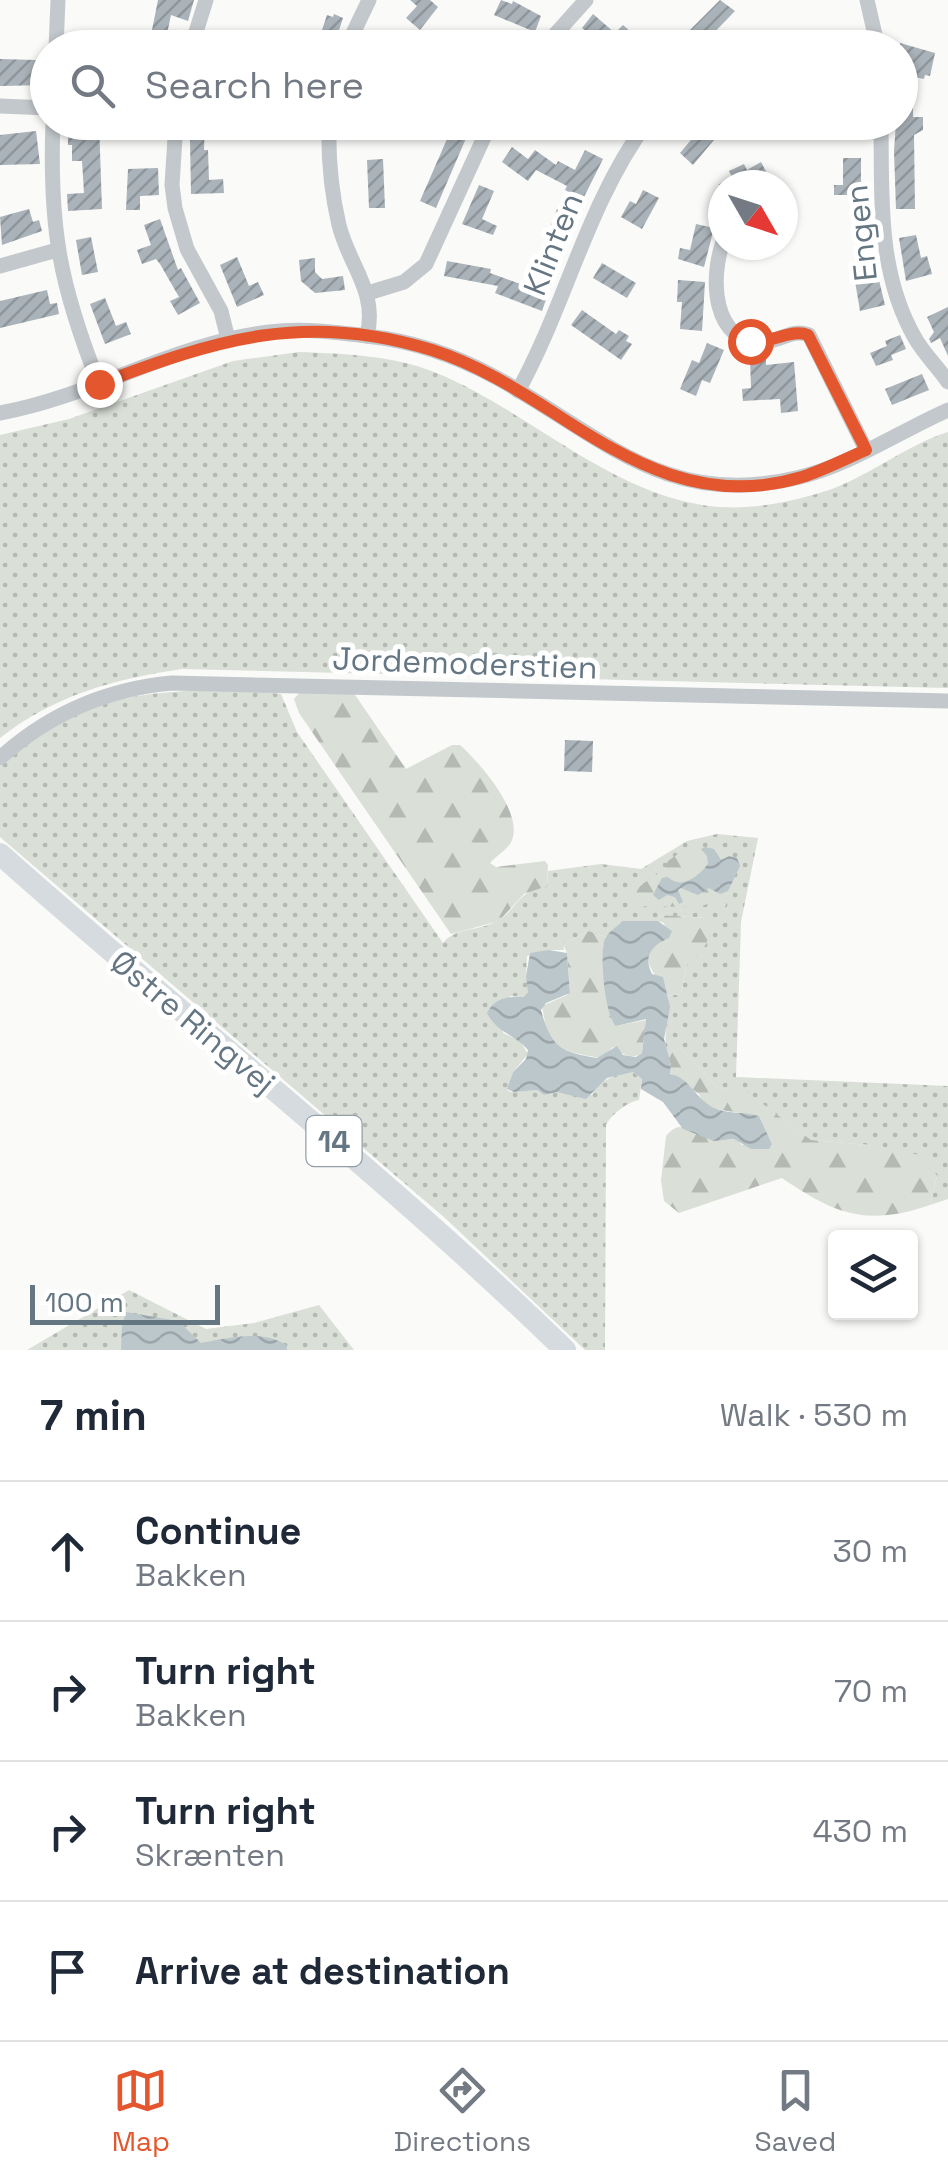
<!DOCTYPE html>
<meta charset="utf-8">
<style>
body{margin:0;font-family:"Space Grotesk",sans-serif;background:#f6f6f7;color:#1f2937}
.controls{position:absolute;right:30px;bottom:30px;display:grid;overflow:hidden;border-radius:10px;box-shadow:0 2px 8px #0004}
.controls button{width:90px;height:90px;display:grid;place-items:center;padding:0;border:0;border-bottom:2px solid #e0e1e3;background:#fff;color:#1f2937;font:50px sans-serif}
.compass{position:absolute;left:708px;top:170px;width:90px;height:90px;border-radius:50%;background:#fff;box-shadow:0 2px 8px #0004;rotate:129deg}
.scale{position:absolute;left:30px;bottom:25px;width:190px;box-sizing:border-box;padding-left:10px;border:5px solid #657683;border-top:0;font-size:28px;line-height:35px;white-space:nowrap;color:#657683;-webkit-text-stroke:8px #fff;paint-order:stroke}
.stop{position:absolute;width:30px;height:30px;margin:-22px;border:8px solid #e4572e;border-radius:50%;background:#fff}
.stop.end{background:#e4572e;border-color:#fff;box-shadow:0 2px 10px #0008}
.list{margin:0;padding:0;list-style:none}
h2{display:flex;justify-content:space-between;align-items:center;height:130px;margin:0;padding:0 40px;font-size:42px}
h2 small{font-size:32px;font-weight:400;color:#747a83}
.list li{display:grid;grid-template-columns:65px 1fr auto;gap:30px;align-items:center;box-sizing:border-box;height:140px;padding:0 40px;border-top:2px solid #e0e1e3}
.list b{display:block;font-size:38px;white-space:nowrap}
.list p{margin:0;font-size:32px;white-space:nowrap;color:#747a83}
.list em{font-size:32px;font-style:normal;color:#747a83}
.icon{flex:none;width:55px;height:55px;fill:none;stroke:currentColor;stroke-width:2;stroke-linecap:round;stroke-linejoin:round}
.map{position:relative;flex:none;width:948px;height:1350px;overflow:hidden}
.search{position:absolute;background:#fff;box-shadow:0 2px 8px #0004;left:30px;right:30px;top:30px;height:110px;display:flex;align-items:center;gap:25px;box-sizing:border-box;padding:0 35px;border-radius:55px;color:#747a83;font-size:38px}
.sheet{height:690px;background:#fff}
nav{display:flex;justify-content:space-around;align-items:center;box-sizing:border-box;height:140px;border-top:2px solid #e0e1e3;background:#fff;font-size:28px;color:#747a83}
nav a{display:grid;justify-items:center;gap:5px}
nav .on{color:#e4572e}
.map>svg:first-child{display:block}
.grass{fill:url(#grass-dots)}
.forest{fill:url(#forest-firs)}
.water{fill:url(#water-waves)}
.building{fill:url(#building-hatch)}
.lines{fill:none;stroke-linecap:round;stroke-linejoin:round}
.street{stroke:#c3c8cc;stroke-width:15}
.primary{stroke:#d6dbdf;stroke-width:22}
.route{stroke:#e4572e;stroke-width:12}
.labels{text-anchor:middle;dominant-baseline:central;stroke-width:10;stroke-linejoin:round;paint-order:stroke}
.shield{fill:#fff;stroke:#939fa8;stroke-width:2.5}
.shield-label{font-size:30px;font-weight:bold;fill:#657683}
.street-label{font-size:32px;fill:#657683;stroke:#fff}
</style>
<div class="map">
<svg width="948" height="1350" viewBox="0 0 948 1350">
<defs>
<pattern id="grass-dots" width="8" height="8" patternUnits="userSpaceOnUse" patternTransform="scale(2.5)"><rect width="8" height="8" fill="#dadfd7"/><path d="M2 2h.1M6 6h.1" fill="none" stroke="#b4b9b4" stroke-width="1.8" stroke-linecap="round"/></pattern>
<pattern id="forest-firs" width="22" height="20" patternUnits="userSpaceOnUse" patternTransform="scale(2.5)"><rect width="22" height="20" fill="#dadfd7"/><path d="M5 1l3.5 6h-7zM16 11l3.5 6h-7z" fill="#b4b9b4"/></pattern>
<pattern id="water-waves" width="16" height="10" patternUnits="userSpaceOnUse" patternTransform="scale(2.5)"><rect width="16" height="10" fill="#bbc7cb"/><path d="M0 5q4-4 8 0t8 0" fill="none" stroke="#9ca6aa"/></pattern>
<pattern id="building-hatch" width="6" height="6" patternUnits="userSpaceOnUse" patternTransform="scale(2.5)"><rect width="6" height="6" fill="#aab3b9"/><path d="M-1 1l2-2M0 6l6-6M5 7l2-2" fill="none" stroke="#8e969c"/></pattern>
</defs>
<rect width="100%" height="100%" fill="#fafaf8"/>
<g class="grass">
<path d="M299 352C345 354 391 355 434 372 544 416 637 525 766 505 787 502 812 496 832 489 872 474 907 445 948 432V688L182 669C114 679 55 695 0 738V435L69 419 233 361Z"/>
<path d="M238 689 281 694 297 732 443 943C456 927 478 931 495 922 517 912 514 892 547 886L548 871 601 864 641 869 687 841 717 834 758 838 741 922 736 1077 948 1086V1199L930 1205 937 1176 869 1145 811 1140 747 1093 718 1088 679 1047H665L668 996 681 994 687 963 706 918 660 915 658 921H622L606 937 589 931 563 944 564 950H549L527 956 526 976 530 988 525 997 510 996 503 1033 520 1041 528 1054 513 1072 507 1090 511 1092 537 1090 544 1095 557 1092 592 1095C602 1078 615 1075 633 1072L642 1079 639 1100C627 1102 612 1114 606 1125L605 1350H585L445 1218 0 837V766C82 695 134 692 238 689Z"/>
<polygon points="129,1290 206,1329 254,1323 319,1305 354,1350 27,1350"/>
</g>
<g class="forest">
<path d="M301 691 353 692 406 769 452 745H460C480 763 523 812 512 840 508 850 497 855 490 863L496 867 545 861 548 865 547 886 524 894 499 921 451 934 299 713 294 699Z"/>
<polygon points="692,844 705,847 702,850 708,864 693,880 669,881 667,895 675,897 680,904 683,901 677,890 682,888 689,892 714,889 729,898 725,907 714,912 709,903 700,907 629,906 626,902 629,895 647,881 653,870 657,875 663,873 668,861"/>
<path d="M660 915 706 918 711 925C709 942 702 956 687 963L681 994 668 996C657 971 629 956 669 938L664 923 658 921Z"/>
<path d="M589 931 606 937 603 947 616 1026 646 1020 642 1053C631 1060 622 1054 613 1047L601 1058C582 1055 562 1052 548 1038L542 1006 567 995 570 990 567 953 563 944Z"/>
<path d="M665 1047H679L718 1088 747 1092 811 1140 869 1145 925 1156 937 1176 930 1205C866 1227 835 1214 782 1178L679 1213 664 1201 661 1180 666 1136C669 1132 675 1127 680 1127 697 1127 711 1143 736 1139L742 1145 772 1144 759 1116 715 1109 703 1102 699 1094 670 1073 671 1065Z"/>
</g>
<g class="water">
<path d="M705 847 714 849 721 860 729 856 737 858 740 866 728 891 720 894 709 888 698 895 681 888 678 890 683 902 679 904 675 897 667 895 659 900 653 895 662 878 668 877C681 890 698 877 708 864L707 856 701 849Z"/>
<path d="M622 921H658L672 931 669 938C651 946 643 956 652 974L663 977 670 1007 664 1039 671 1065 670 1074C688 1077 694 1095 709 1105 723 1115 743 1111 759 1116L772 1144 769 1149H751L734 1139 714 1141 683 1129 663 1102 641 1089 642 1079 633 1072 607 1078 586 1099 557 1092 544 1095 537 1090 514 1092 507 1089 513 1072 526 1059 528 1050C515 1034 498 1034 487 1013 494 998 509 996 524 997L528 992 526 976 530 953 549 950 567 953 570 993 546 1003 541 1010C551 1047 560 1052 597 1058L617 1046 623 1055 636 1057 642 1053 646 1019 616 1026C605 1017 599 953 605 939 608 932 617 927 622 921Z"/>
<path d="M126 1312 178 1321 201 1343C227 1338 263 1329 286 1345L287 1350H121L122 1326Z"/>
</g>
<g class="building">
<polygon points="158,0 194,0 188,21 171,15 164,48 149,45"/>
<polygon points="410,0 430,0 438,7 420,30 406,18 417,6"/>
<polygon points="501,0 512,4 513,1 541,16 535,32 494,15"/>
<polygon points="720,0 735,11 704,43 690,30"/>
<polygon points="334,14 343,18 333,48 316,48 327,15 333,17"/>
<polygon points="593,14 615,33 623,25 649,48 605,48 582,28"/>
<polygon points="900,43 935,53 930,76 925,75 924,79 900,74"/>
<polygon points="0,59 36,60 35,73 48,74 48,85 0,86"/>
<polygon points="900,100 913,100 913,117 923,117 923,130 914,135 915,209 896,209 894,151 896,122 900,122"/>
<polygon points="83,122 99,122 102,209 68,211 67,194 84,193 82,161 72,161 72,145 68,145 68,130 82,130"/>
<polygon points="193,122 205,122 204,150 208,150 209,180 223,179 224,193 191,194 190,140"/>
<polygon points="350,122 389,122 389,138 350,140"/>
<polygon points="428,122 448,122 470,129 436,208 420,201 447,139 425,133"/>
<polygon points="706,122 729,122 693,165 680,153"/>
<polygon points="36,131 40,164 0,165 0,135"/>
<polygon points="512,147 528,159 535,150 556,165 558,161 575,170 585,150 603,159 583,199 565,190 567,186 536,170 528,181 502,162"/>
<polygon points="843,158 861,158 861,195 834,195 834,185 843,185"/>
<polygon points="383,159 385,208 369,208 367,160"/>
<polygon points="761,162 769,177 752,185 718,185 732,177 729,171 744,164 747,170"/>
<polygon points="158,168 159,195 140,196 140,210 126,210 128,169"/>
<polygon points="479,185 494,191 482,219 497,226 493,235 462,224"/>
<polygon points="643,190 659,198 642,229 621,217 630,201 636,204"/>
<polygon points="29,209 33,222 39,220 42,231 2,245 0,217"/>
<polygon points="557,209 574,215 558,259 541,253"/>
<polygon points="160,219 178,270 181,268 200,303 178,315 170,301 179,297 160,264 156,259 142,264 137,250 151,245 144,225"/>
<polygon points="696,224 714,228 704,267 678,259 680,248 690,250"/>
<polygon points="916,235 921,258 927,256 932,274 906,281 899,238"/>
<polygon points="91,237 98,272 82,275 76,240"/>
<polygon points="237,257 249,286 258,282 264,295 237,307 220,265"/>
<polygon points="315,258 315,272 322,279 343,276 345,290 315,293 301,281 299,260"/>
<polygon points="447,261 491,269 490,273 548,294 542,311 495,293 498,286 444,276"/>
<polygon points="602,263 636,283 627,298 593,278"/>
<polygon points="875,264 885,305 860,311 853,269"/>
<polygon points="678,280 705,282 702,331 680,329 682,302 677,302"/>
<polygon points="47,290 50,304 57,303 59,314 0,328 0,301"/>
<polygon points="105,298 116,326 126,322 131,334 105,344 90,304"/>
<polygon points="948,307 948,356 940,338 931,343 929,339 934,332 927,317"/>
<polygon points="582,310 616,334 619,330 629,336 626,341 632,344 621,360 571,325"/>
<polygon points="900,335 906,349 891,355 893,360 876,366 870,353 887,346 885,341"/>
<polygon points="707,343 724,350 710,383 702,380 696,396 680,389 692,360 699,363"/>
<polygon points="766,359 766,365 794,362 798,411 781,413 780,399 743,401 742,389 751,388 750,360"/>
<polygon points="922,374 929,390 892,405 885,389"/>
<polygon points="565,740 593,741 592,772 564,771"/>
</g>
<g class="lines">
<g class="street">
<polyline points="867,0 878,48"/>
<polyline points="56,48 58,0"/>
<polyline points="191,48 206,0"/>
<polyline points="346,48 369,0"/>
<polyline points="543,48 586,0"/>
<polyline points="0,106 48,108"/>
<path d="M53 122C49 228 60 286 99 384"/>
<polyline points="176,122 172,185 175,208 187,249 221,311 228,339"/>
<path d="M329 122C328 157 331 191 339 225 349 266 378 291 367 336"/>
<path d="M881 122C882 196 877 272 915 338 924 354 938 367 948 382"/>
<path d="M723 242C710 278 712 343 763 342 780 342 792 328 809 335L866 450"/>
<polyline points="0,266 57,250"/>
<polyline points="368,293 404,282 426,264 491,122"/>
<path d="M518 391C567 302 586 206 647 122"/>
<path d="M0 413C93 396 175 343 269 332 302 328 335 332 367 336 413 341 457 356 497 378 601 435 665 509 796 478 849 466 898 432 948 410"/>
<path d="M0 758C50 713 106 689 172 683L948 701"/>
</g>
<path class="primary" d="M0 854C187 1021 385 1175 565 1350"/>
</g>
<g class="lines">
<path class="route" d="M99 384C217 339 307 311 432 350 476 364 515 388 554 413 632 464 706 506 802 477 824 470 845 459 866 450L808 335C791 328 772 344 750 341"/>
</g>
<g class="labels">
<rect class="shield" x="306.5" y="1116" width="55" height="50" rx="8"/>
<g class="shield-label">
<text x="334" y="1141">14</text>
</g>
<g class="street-label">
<text transform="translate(861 233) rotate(-96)">Engen</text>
<text transform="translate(553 244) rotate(-68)">Klinten</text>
<text transform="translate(465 663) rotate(2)">Jordemoderstien</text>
<text transform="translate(193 1022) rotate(40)">Østre Ringvej</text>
</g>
</g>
</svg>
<div class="controls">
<button><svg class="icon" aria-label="layers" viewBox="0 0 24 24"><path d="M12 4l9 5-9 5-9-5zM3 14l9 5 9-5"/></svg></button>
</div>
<svg class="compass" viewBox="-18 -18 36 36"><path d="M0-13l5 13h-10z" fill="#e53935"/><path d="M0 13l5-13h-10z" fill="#747a83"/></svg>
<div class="scale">100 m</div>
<div class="stop" style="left:750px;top:341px"></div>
<div class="stop end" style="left:99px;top:384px"></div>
<div class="search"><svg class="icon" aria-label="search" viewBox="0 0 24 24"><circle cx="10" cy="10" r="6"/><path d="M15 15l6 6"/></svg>Search here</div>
</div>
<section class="sheet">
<h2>7 min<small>Walk · 530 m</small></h2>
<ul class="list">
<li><svg class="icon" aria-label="ahead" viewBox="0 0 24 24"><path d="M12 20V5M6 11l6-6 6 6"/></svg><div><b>Continue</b><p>Bakken</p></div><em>30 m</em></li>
<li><svg class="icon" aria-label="right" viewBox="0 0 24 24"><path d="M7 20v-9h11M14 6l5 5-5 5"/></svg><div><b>Turn right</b><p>Bakken</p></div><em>70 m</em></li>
<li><svg class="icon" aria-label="right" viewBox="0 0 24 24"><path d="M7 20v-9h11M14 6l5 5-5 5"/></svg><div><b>Turn right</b><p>Skrænten</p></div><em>430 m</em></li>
<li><svg class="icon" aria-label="arrive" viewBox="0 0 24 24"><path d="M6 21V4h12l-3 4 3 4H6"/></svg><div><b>Arrive at destination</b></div></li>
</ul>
</section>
<nav>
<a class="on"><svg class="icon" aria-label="map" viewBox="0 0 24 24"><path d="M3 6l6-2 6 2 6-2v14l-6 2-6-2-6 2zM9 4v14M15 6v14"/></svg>Map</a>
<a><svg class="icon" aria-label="directions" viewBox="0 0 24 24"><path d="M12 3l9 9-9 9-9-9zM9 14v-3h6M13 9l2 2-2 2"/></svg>Directions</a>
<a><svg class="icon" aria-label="saved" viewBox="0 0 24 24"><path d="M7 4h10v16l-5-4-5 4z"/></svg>Saved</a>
</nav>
